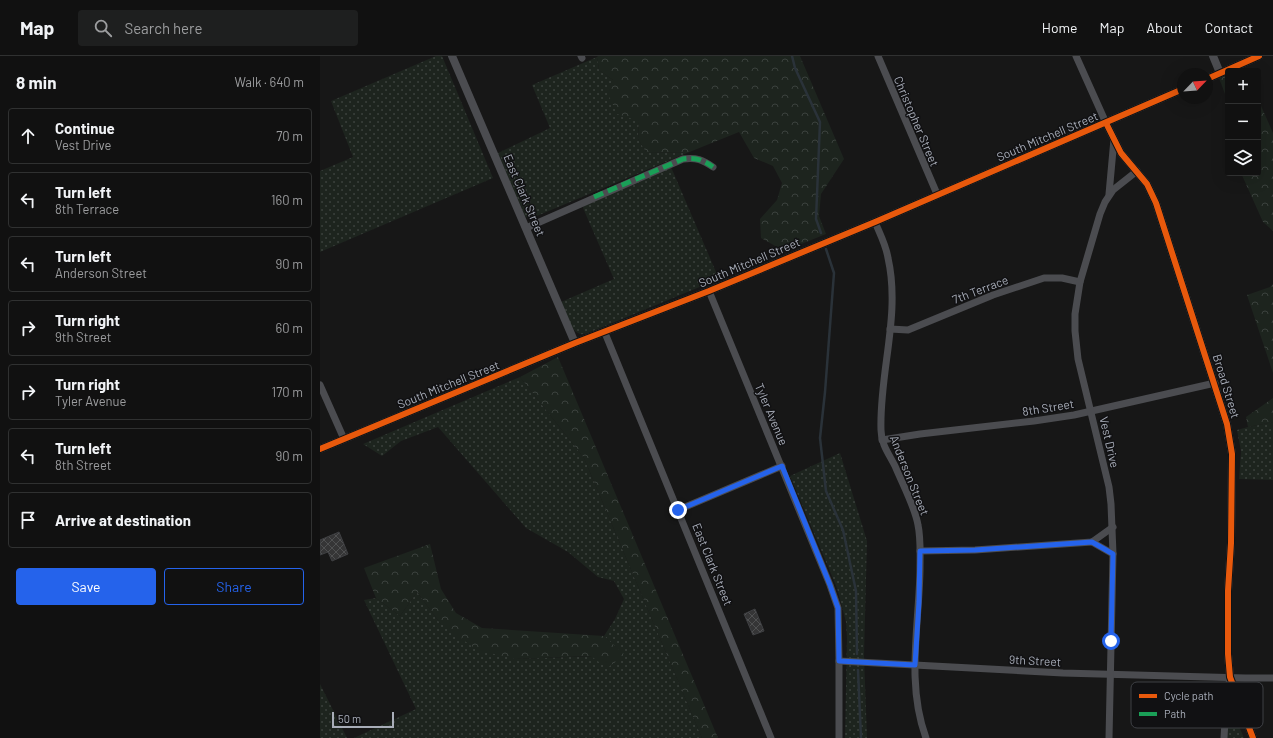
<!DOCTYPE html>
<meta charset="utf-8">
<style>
body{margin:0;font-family:Barlow,sans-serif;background:#1e1f1f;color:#f1f3f6}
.controls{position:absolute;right:12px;top:12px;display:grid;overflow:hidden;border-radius:4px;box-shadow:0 4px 16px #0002}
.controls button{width:36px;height:36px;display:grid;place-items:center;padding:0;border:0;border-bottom:1px solid #303131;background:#111;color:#f1f3f6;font:20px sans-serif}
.compass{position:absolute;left:857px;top:12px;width:36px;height:36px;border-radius:50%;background:#111;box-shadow:0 4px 16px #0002;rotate:65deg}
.scale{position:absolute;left:12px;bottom:10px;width:62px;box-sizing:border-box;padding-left:4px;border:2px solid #a8adb8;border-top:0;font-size:11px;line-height:14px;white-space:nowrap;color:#a8adb8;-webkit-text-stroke:3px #111113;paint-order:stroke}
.stop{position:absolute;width:12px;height:12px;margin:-9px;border:3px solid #2563eb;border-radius:50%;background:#fff}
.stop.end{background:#2563eb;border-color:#fff;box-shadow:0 1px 4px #0008}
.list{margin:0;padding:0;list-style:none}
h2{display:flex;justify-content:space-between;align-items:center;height:52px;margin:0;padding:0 16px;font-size:17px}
h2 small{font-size:13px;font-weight:400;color:#9c9d9f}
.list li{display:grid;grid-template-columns:26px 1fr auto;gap:12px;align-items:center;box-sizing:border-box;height:56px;margin:0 8px 8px;padding:0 8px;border:1px solid #303131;border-radius:4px}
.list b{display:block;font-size:15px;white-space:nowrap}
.list p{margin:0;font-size:13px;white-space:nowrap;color:#9c9d9f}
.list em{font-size:13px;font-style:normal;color:#9c9d9f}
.actions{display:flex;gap:8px;padding:12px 16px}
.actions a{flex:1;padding:9px 0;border:1px solid #2563eb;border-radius:4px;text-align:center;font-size:14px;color:#2563eb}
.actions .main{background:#2563eb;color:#fff}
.icon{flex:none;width:22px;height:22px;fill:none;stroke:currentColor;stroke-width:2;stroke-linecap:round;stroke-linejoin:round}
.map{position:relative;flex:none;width:953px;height:682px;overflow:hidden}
header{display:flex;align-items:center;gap:24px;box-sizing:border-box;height:56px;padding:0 20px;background:#111;border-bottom:1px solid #303131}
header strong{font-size:19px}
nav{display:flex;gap:22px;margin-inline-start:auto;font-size:14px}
.search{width:280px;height:36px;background:#1e1f1f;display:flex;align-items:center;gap:10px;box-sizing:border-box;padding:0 14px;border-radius:4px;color:#9c9d9f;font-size:15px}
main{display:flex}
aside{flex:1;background:#111}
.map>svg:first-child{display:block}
.green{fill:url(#green-dots)}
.forest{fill:url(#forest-crowns)}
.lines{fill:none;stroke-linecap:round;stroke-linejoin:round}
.stream{stroke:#2a3239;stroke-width:2.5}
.building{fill:url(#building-cross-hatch);stroke:#3f4043}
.minor{stroke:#4b4c50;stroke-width:7}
.tertiary{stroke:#4b4c50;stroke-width:8}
.quiet{stroke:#1a9f57;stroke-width:5;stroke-dasharray:10 5;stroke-linecap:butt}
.cycleway-casing{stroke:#111113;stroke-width:8}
.cycleway{stroke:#e8590c;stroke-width:6}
.route{stroke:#2563eb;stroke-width:5}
.labels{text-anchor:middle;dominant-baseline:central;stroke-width:3;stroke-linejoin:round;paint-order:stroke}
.street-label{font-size:12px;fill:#a8adb8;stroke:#111113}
.key{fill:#111113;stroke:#3e4045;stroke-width:1}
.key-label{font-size:11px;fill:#a8adb8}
</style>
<header>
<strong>Map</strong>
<div class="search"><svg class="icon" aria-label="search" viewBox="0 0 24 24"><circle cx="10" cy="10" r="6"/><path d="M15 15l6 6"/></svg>Search here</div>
<nav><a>Home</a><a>Map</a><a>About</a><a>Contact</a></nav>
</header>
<main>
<aside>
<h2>8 min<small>Walk · 640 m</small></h2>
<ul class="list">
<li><svg class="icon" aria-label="ahead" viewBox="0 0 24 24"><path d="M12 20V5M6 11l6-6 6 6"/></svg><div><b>Continue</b><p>Vest Drive</p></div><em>70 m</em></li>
<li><svg class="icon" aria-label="left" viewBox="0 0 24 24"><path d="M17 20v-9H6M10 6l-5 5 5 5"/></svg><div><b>Turn left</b><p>8th Terrace</p></div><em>160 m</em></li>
<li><svg class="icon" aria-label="left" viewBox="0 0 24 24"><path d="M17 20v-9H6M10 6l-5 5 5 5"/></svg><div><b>Turn left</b><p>Anderson Street</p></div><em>90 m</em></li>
<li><svg class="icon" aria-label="right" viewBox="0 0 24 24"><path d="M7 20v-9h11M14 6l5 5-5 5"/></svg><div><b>Turn right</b><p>9th Street</p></div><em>60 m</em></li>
<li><svg class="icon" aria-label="right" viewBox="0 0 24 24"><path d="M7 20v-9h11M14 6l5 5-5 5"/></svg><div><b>Turn right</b><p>Tyler Avenue</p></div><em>170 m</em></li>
<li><svg class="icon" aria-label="left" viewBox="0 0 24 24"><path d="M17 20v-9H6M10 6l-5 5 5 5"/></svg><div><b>Turn left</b><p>8th Street</p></div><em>90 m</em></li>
<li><svg class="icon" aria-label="arrive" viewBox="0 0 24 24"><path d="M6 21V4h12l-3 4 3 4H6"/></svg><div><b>Arrive at destination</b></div></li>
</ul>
<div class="actions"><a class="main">Save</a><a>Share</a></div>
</aside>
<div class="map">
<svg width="953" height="682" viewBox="0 0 953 682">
<defs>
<pattern id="green-dots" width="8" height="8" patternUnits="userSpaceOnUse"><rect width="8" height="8" fill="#1d241e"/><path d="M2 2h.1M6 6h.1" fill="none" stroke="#3b413d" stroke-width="1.8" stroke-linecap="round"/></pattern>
<pattern id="forest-crowns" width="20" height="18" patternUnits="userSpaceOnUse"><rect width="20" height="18" fill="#1d241e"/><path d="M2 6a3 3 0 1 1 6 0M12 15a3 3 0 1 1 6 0" fill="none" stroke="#3b413d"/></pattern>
<pattern id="building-cross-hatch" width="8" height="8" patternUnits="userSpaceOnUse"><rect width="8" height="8" fill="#353536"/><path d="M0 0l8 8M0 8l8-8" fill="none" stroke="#4f5051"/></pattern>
</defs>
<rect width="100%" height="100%" fill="#171717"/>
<g class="green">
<polygon points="116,0 122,0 173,122 0,196 0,115 33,101 11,45"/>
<polygon points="277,1 279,14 293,24 319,65 318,83 326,96 367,97 212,162 208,162 205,160 178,97 230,72 212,29"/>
<path d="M351 111 399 223 268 277C264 278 261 279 258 277 251 274 244 254 241 246L294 223 263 152 264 148Z"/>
<polygon points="200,321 264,402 382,682 34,682 96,653 44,544 56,542 80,560 97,536 120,567 195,603 304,599 284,580 295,563 304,543 294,525 278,521 248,496 206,472 118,371 81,385 62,400 43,388"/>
<polygon points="953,366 953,424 919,423 921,395 917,374 928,371"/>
<polygon points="520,397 547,485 544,600 547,682 525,682 527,582 526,566 517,532 470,420"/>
<polygon points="0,628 27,682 0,682"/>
<polygon points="912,659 915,661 924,682 907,682 909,663"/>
</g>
<g class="forest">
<polygon points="278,0 480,0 524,103 501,138 499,160 506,178 464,195 441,182 440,163 457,144 462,127 453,110 434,102 419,76 367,97 326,96 318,83 319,65 297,58 287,36 293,24 279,14 277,1"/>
<polygon points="908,19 908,46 899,22"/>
<polygon points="938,43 953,77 953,175 943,166 921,117 938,117"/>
<polygon points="953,228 953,317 927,239 950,231"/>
<polygon points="238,301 398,682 382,682 264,402 200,321"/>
<polygon points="953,342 953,366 928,371 926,361"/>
<polygon points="110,488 121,533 136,557 162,572 284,580 305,599 287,612 271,600 195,603 157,594 120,567 97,536 80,560 56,542 44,512"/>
</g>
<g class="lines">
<g class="stream">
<polyline points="472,0 475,12 500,66 496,163 501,177"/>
<polyline points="506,193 514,217 505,336 500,382 506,435 523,474 536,535 537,598"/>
<polyline points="538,614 541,682"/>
</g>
</g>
<g class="building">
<polygon points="19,476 28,498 12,505 8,496 0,499 0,484"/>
<polygon points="435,553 444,575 433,579 424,558"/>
</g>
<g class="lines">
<g class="minor">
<polyline points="261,0 262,2"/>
<polyline points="558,0 617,138"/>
<polyline points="756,0 786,67"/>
<polyline points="789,138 794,83"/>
<path d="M555 166C560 178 566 189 568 202 581 259 559 317 561 374 561 388 569 398 575 410 582 427 595 451 598 469 601 483 600 499 600 514 599 570 586 628 606 682"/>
<path d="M206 172 363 103C376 101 383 104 393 111"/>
<polyline points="389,235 510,529 518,552 519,605 519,682"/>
<polyline points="570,273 588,274 673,239 724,222 742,222 760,226"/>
<polyline points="285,277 451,682"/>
<polyline points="0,329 24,383"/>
<polyline points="562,384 600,378 714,365 754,359 895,327"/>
<polyline points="358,454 462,410"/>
<polyline points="772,486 793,498"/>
<polyline points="600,495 655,494 772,486 793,471"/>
<polyline points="519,605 743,617 925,622 953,622"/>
<polyline points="789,682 793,498 791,448 789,431 758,303 755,275 755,258 760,226 780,158 785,146 793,134 817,115"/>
<polyline points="904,682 906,647 910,621"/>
</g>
<g class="tertiary">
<polyline points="132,0 255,287"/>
<polyline points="893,0 900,17"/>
<polyline points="887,23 939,0"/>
<polyline points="786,67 801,97 827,128 836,147 907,368 912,398 911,487 908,535 908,598 910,621 933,682"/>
<polyline points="0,393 255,287 389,235 555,166 863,33"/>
</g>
<path class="quiet" d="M274 141 363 103C376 101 383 104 393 111"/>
<g class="cycleway-casing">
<g id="cycleway">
<polyline points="887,23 939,0"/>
<polyline points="786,67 801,97 827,128 836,147 907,368 912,398 911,487 908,535 908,598 910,621 933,682"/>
<polyline points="0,393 255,287 389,235 555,166 863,33"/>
</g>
</g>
<use href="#cycleway" class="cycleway"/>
</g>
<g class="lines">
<polyline class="route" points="358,454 462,410 510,529 518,552 519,605 595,609 599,546 600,495 655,494 772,486 793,498 791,585"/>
</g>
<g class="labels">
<g class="street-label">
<text transform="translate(597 65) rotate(67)">Christopher Street</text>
<text transform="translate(727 80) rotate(-23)">South Mitchell Street</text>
<text transform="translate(205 139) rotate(67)">East Clark Street</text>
<text transform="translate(429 206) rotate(-23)">South Mitchell Street</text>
<text transform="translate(660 233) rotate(-21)">7th Terrace</text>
<text transform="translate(128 328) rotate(-22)">South Mitchell Street</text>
<text transform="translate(907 330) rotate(73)">Broad Street</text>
<text transform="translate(728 351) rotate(-9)">8th Street</text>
<text transform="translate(452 358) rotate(67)">Tyler Avenue</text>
<text transform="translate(790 386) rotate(77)">Vest Drive</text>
<text transform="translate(590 419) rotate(68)">Anderson Street</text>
<text transform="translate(393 508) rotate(68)">East Clark Street</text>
<text transform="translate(715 604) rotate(3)">9th Street</text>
</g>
</g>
<rect x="811" y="626" width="132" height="46" rx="6" class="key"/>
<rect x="819" y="638" width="18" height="4" fill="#e8590c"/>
<rect x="819" y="656" width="18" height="4" fill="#1a9f57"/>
<g class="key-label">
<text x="844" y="644">Cycle path</text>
<text x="844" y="662">Path</text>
</g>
</svg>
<div class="controls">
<button>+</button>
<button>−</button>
<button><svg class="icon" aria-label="layers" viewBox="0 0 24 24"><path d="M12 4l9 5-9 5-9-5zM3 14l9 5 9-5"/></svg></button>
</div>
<svg class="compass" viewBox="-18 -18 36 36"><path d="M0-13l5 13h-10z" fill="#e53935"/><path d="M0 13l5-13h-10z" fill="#9c9d9f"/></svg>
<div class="scale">50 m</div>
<div class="stop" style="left:791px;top:585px"></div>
<div class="stop end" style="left:358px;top:454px"></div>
</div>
</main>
